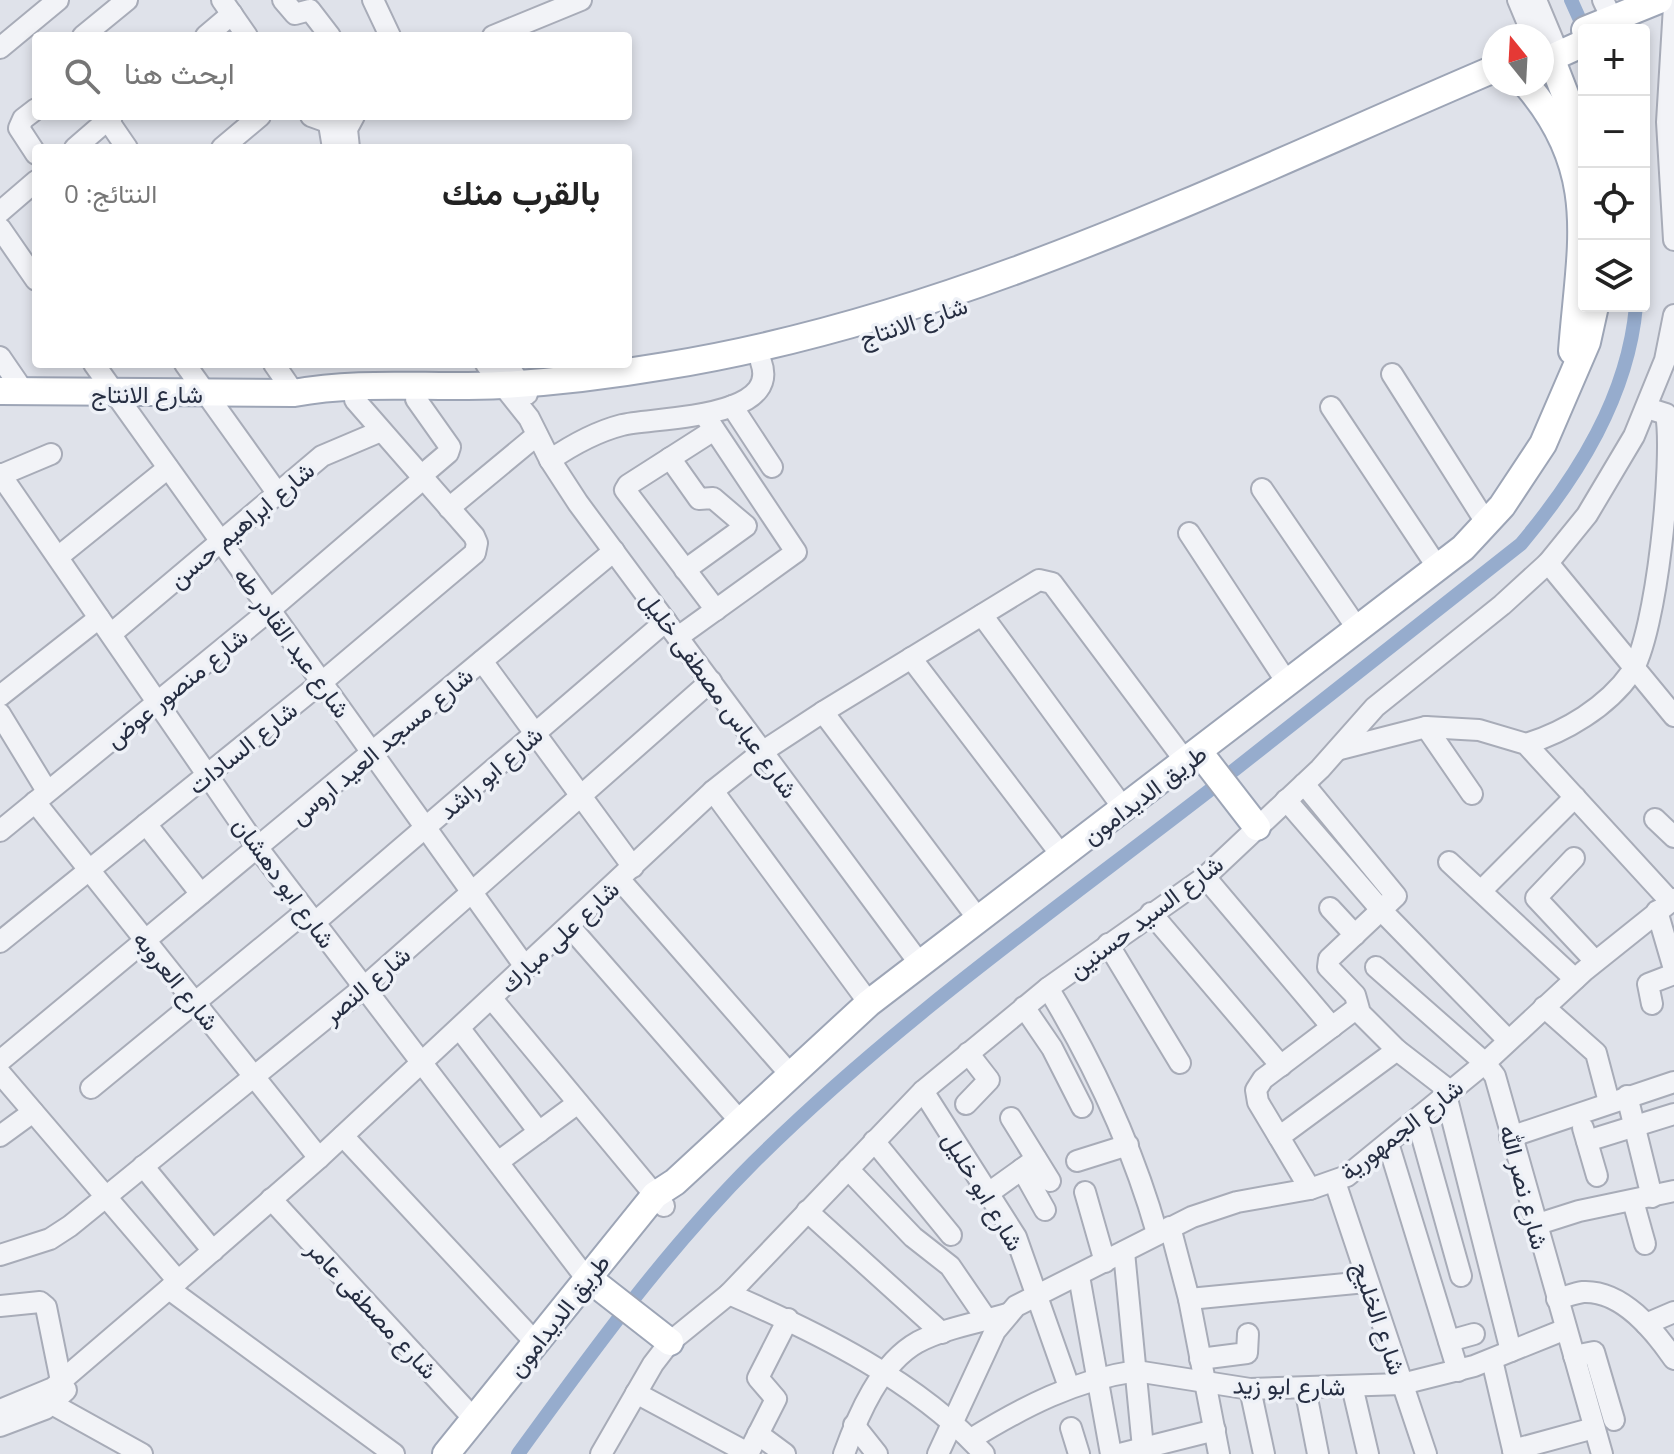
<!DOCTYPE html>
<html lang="ar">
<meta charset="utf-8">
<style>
body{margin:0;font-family:"Open Sans",Vazirmatn,sans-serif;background:#f2f2f2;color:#222;direction:rtl}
.controls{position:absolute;right:24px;top:24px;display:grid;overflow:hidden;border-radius:8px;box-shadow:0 4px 12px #0003}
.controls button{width:72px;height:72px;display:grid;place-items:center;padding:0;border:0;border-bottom:2px solid #e0e0e0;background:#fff;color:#222;font:40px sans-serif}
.compass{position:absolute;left:1482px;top:24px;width:72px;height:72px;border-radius:50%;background:#fff;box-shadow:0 4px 12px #0003;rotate:342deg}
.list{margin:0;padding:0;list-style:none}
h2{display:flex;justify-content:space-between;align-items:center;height:104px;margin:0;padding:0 32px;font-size:34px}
h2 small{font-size:26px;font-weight:400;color:#767676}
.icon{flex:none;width:44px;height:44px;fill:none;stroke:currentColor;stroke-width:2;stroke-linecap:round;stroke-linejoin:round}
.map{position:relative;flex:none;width:1674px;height:1454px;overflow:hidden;direction:ltr}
.search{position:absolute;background:#fff;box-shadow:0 4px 12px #0003;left:32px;top:32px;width:600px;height:88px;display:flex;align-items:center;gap:20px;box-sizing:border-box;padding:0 28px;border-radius:8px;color:#767676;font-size:30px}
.panel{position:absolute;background:#fff;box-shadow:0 4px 12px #0003;left:32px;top:144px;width:600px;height:224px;border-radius:8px;direction:rtl}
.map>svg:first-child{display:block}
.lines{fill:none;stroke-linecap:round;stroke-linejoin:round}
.canal{stroke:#96accd;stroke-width:14}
.minor-casing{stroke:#a8acb8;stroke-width:24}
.major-casing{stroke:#9da5b6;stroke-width:30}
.minor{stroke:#f2f3f7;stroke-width:20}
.major{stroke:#fff;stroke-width:26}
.labels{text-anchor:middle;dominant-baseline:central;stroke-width:7;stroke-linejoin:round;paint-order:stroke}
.street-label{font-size:24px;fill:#262e42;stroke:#eef1f7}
</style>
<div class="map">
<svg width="1674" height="1454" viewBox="0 0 1674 1454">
<rect width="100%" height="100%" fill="#dfe2ea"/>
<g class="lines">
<g class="canal">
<polyline points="1571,0 1580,20"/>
<path d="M1233 771 1521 544C1578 476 1628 396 1636 306"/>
<path d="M518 1454C592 1352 665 1251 754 1162 893 1024 1055 910 1210 790"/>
</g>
<g class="minor-casing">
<g id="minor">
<polyline points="222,0 247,36"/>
<polyline points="283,0 295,14 310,10 330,36"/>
<polyline points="373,0 390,36"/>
<polyline points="1518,0 1533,36"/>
<polyline points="1536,0 1554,43"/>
<polyline points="1603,0 1612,19"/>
<polyline points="1674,6 1667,122 1674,240"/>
<polyline points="83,36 127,0"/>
<polyline points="206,36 232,14"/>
<polyline points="493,36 581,0"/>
<polyline points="0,48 58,0"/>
<polyline points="36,109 23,119 19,128 36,154"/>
<polyline points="105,116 127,148"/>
<polyline points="311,116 347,129"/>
<polyline points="75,148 112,116"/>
<polyline points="222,148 260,116"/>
<polyline points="333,148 329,124 335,116"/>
<polyline points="349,148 347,129 354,116"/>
<polyline points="0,212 36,181"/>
<polyline points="0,228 36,280"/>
<polyline points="0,357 24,392"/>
<polyline points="94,364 526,968"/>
<polyline points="185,364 278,494"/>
<polyline points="274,364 294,393"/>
<polyline points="486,364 529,418 550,460 578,503 920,964"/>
<polyline points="507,364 527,394"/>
<polyline points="1392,374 1487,524"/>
<polyline points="416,399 450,447 448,453 421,476"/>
<polyline points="732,406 772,467"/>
<polyline points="1331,407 1438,568"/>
<polyline points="714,430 628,485 625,490 716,610"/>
<polyline points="670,458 699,499 713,498 746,526 685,570"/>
<path d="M550 460C572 445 595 432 622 425 653 417 782 420 761 362"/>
<polyline points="0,474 257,847 586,1278"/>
<polyline points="1,475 51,454"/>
<polyline points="1262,489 1359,631"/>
<polyline points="449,508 537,435"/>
<polyline points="1189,533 1288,684"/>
<polyline points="58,557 168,468"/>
<polyline points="1548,563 1674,716"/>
<polyline points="982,615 1124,809"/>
<polyline points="111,634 322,456 381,431"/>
<polyline points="678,637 796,552 704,414"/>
<polyline points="911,658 1062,856"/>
<polyline points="482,661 633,867"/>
<polyline points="0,696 99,618"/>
<polyline points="823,712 979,920"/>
<polyline points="0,714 47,791"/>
<polyline points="1426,727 1472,794"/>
<path d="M1526 744C1565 732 1607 707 1631 673 1657 634 1674 457 1666 414L1647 408"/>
<polyline points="1340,749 1426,727 1479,730 1526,744 1670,901"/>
<polyline points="1304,784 1396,896 1329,959 1328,967 1355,995 1360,1013 1397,1050 1450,1091"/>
<polyline points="713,791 869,1003"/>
<polyline points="1286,800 1382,911 1508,1040"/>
<polyline points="35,802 319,1158"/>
<polyline points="1655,819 1674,837"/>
<polyline points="146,824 201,894"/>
<polyline points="0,831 270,610 423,479"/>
<polyline points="1574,858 1536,898 1595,961"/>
<polyline points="1449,862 1575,979"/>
<polyline points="1205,877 1332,1027"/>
<polyline points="620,880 789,1073"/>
<polyline points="1481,891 1575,797"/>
<polyline points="1330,908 1355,935"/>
<polyline points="1657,911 1674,969"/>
<polyline points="1151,913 1281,1066"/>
<polyline points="314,923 666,621"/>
<polyline points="570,927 739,1120"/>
<polyline points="0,942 322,682 475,553 477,543 474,536 355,400"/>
<polyline points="1108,944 1180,1063"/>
<polyline points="1376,967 1485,1063 1495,1076 1602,1454"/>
<path d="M1048 988C1095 1066 1132 1145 1157 1233"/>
<polyline points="492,999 664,1206"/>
<polyline points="1652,1004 1648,984 1674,974"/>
<polyline points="1024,1007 1052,1048 1082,1107"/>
<polyline points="1544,1007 1596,1053 1609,1102"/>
<polyline points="460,1029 539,1132"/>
<polyline points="0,1061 614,551"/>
<polyline points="0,1073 178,1281"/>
<polyline points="91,1088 305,912"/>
<polyline points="923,1091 1016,1237 1069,1387"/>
<polyline points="1446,1095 1511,1351"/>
<polyline points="1627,1096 1652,1197"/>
<polyline points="966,1104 989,1080 968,1053"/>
<polyline points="1011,1118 1050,1181"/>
<polyline points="1417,1119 1461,1276"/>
<polyline points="1583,1128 1597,1176"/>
<polyline points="0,1136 33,1112"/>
<polyline points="343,1136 536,1343"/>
<polyline points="1279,1137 1397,1050"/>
<polyline points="1510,1137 1674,1082"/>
<polyline points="874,1141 951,1235"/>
<polyline points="1587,1141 1674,1114"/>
<polyline points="1388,1143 1458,1371"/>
<polyline points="1077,1161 1128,1145"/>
<polyline points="498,1162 578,1103"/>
<polyline points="143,1166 213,1251"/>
<polyline points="848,1169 913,1237 950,1266 987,1320"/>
<polyline points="1022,1169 1045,1210"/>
<polyline points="1335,1182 1426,1454"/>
<polyline points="1310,1189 1258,1102 1256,1090 1263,1079 1357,1008"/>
<polyline points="990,1192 1036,1159"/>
<polyline points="1085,1192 1105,1262"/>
<polyline points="271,1199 475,1420"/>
<polyline points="1633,1201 1645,1244"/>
<polyline points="807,1211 942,1333"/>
<polyline points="1535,1225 1579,1211 1674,1191"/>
<polyline points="1170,1227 1189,1299 1219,1454"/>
<polyline points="1124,1252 1143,1448"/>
<polyline points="0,1255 50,1239 70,1226 363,988 711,681"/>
<polyline points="1079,1276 1111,1454"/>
<polyline points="169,1289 394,1454"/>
<path d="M729 1294C817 1332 919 1382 984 1454"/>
<polyline points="1189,1299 1366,1282"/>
<path d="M1557 1299C1565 1297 1575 1293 1583 1292 1622 1290 1654 1330 1674 1359"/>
<polyline points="0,1306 40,1302 46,1307 61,1381"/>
<polyline points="1646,1324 1674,1312"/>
<polyline points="1449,1341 1474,1334"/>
<polyline points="1574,1356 1594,1352 1614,1420"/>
<polyline points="1200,1359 1247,1353 1248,1334"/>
<polyline points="1492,1360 1514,1454"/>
<polyline points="1352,1386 1368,1454"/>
<polyline points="1305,1388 1318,1454"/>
<polyline points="1250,1389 1264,1454"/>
<polyline points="636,1393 748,1453"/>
<polyline points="52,1404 142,1454"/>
<polyline points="0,1410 53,1388 178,1281 319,1158 713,791 762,752 823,712 1039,580 1052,583 1186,762"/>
<polyline points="854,1425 877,1454"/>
<polyline points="0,1426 45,1409 66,1390"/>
<polyline points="1071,1428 1079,1454"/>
<polyline points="758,1434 785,1454"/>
<path d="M971 1439C1023 1407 1075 1380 1136 1371L1250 1389 1402 1384 1474 1366 1566 1329"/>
<polyline points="1513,1450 1594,1428"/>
<polyline points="601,1454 653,1364 670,1342 729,1294 923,1091 1048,988 1205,877 1320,769 1375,707 1502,605 1548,563 1587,515 1634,436 1665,360 1674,315"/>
<polyline points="748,1454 776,1399 758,1378 788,1319"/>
<path d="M844 1454C858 1415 880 1363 918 1342 945 1328 978 1323 1007 1314"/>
<polyline points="938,1454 995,1331 1016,1306 1192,1217 1237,1202 1310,1189 1347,1176 1485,1063 1584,971 1674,899"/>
<polyline points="1120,1454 1215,1430"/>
</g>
</g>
<g class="major-casing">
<g id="major">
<polyline points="1585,30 1659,0"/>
<polyline points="1551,58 1584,143"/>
<polyline points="1542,62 1584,43"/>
<path d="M1526 84C1602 172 1580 245 1572 351"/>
<path d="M0 391 294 393C362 380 434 389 502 385 556 382 612 375 665 366 957 319 1224 184 1494 69"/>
<polyline points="1199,752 1257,827"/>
<polyline points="597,1285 670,1342"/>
<polyline points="446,1454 655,1195 675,1182 869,1003 1463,548 1502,506 1543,444 1587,342 1595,306"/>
</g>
</g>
<use href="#minor" class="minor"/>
<use href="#major" class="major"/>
</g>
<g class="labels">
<g class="street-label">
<text transform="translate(913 321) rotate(-18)">شارع الانتاج</text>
<text x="147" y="393">شارع الانتاج</text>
<text transform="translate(241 524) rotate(-40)">شارع ابراهيم حسن</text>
<text transform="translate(293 642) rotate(54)">شارع عبد القادر طه</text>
<text transform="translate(176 687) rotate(-39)">شارع منصور عوض</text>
<text transform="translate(720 694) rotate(54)">شارع عباس مصطفى خليل</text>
<text transform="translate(381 745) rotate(-40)">شارع مسجد العيد اروس</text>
<text transform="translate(242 747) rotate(-39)">شارع السادات</text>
<text transform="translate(490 772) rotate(-41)">شارع ابو راشد</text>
<text transform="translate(1144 794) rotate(-37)">طريق الديدامون</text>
<text transform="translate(285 882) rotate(54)">شارع ابو دهشان</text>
<text transform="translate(1145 916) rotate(-37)">شارع السيد حسنين</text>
<text transform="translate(559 936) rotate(-43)">شارع على مبارك</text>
<text transform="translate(177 980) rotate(51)">شارع العروبه</text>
<text transform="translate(366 984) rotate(-40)">شارع النصر</text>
<text transform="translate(1401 1129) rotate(-38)">شارع الجمهورية</text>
<text transform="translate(1525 1187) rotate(75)">شارع نصر الله</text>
<text transform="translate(984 1191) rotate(59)">شارع ابو خليل</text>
<text transform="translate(373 1309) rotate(47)">شارع مصطفى عامر</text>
<text transform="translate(558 1315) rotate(-52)">طريق الديدامون</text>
<text transform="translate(1380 1318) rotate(71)">شارع الخليج</text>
<text transform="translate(1289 1385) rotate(1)">شارع ابو زيد</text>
</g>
</g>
</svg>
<div class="controls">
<button>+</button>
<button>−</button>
<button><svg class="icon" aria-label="locate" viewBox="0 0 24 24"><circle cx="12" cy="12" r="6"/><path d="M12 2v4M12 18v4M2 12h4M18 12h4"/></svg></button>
<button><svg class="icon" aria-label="layers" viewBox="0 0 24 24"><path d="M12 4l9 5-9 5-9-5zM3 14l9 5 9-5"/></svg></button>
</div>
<svg class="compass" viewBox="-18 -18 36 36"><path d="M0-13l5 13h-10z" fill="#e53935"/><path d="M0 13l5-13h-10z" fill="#767676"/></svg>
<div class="search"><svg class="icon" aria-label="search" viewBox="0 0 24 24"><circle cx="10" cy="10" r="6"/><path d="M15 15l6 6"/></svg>ابحث هنا</div>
<section class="panel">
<h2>بالقرب منك<small>النتائج: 0</small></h2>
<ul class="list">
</ul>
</section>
</div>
